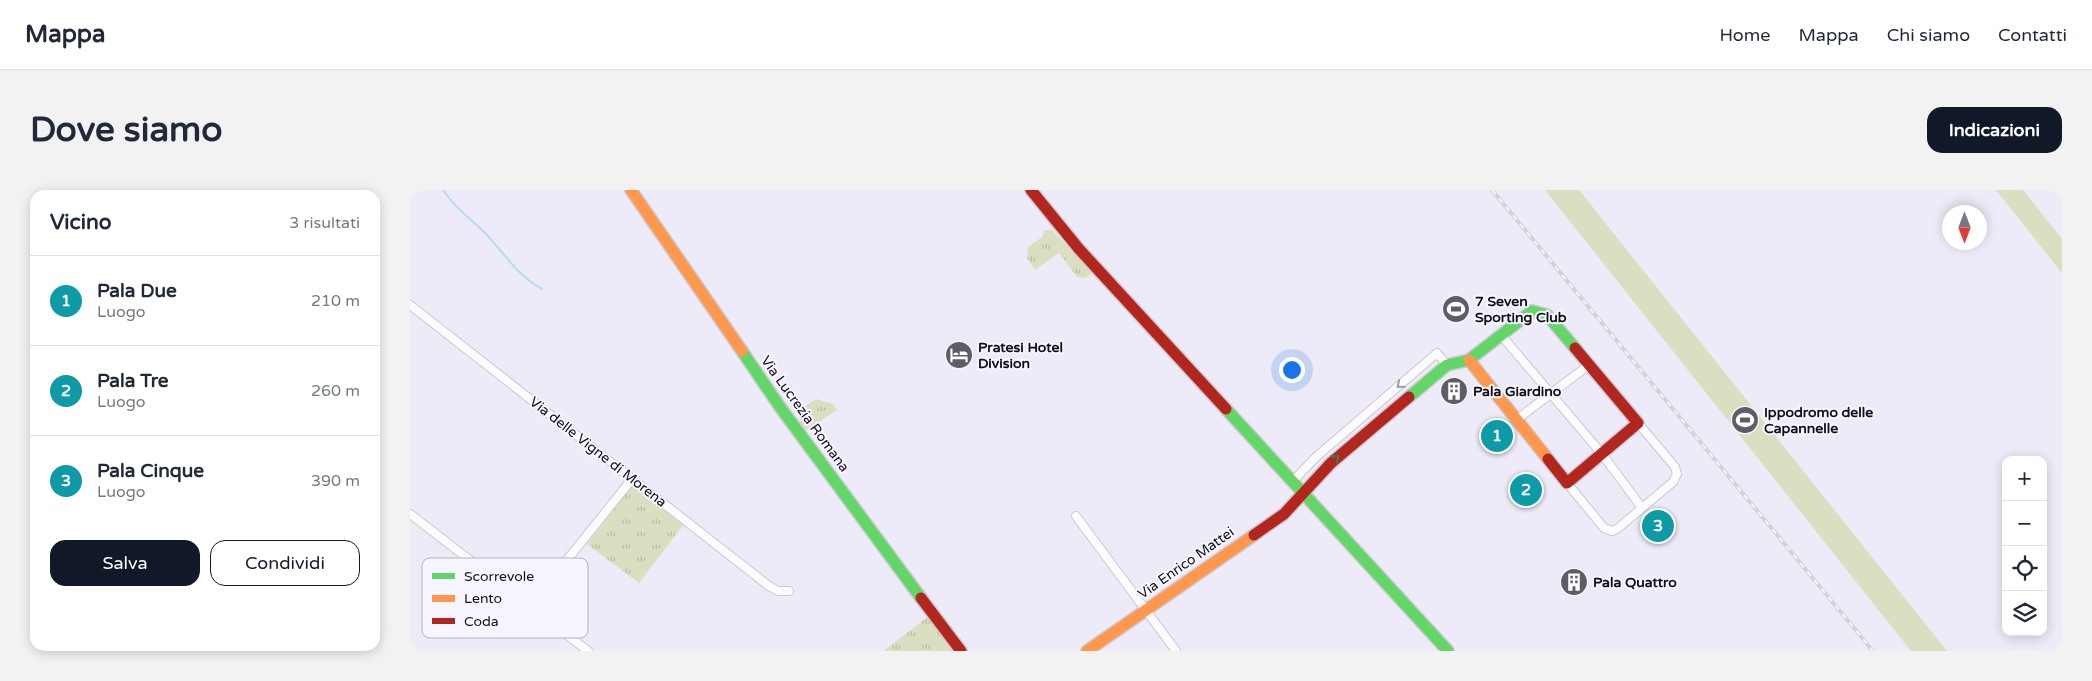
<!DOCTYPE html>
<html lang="it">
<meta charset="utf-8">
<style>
body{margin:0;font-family:"Varela Round",sans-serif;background:#f2f2f3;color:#1f2937}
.controls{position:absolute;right:15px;bottom:15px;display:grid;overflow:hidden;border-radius:10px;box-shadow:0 2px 12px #0003}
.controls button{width:45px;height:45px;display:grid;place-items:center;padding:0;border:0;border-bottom:1px solid #e0e1e3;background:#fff;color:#1f2937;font:25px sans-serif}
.compass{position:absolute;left:1532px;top:15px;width:45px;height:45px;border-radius:50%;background:#fff;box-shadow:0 2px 12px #0003;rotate:180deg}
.you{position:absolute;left:881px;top:179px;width:18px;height:18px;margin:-12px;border:4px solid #fff;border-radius:50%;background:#1a73e8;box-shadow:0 0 0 8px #1a73e833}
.badge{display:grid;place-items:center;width:32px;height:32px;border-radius:50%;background:#111827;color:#fff;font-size:16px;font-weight:700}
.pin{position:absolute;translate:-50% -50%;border:2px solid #fff;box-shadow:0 1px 5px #0006}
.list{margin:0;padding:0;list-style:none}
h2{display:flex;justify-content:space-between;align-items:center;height:65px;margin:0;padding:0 20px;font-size:21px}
h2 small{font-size:16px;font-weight:400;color:#747a83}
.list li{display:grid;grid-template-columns:32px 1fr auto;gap:15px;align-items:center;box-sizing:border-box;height:90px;padding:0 20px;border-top:1px solid #e0e1e3}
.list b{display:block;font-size:19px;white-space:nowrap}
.list p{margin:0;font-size:16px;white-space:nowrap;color:#747a83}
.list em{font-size:16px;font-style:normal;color:#747a83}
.actions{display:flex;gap:10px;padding:15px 20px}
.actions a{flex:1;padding:11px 0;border:1px solid #111827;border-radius:15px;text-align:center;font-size:18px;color:#111827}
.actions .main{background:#111827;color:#fff}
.icon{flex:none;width:28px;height:28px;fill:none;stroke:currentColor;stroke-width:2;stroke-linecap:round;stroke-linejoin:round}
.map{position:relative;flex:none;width:1652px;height:461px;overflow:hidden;border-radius:15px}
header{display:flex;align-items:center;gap:30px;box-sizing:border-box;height:70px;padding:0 25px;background:#fff;border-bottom:1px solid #e0e1e3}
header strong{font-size:24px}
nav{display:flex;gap:28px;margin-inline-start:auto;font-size:18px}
.intro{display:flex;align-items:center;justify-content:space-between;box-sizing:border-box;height:120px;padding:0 30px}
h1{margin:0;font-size:35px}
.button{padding:12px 22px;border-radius:15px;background:#111827;color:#fff;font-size:18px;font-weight:700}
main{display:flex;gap:30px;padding:0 30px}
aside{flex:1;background:#fff;border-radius:15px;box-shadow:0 2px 12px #0003}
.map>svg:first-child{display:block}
.grass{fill:url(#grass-tufts)}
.park{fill:#dbdec0}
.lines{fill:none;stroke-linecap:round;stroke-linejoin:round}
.stream{stroke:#b5dbf7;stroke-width:2}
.street-casing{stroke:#cac8d2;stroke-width:10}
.fast-casing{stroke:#cac8d2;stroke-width:14}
.slow-casing{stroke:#cac8d2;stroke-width:14}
.jam-casing{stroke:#cac8d2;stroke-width:14}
.street{stroke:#fcfcfe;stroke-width:8}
.fast{stroke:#63d668;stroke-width:11}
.slow{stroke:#ff974d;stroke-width:11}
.jam{stroke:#b3261e;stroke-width:11}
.rail-casing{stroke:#d3d2d6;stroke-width:4}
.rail{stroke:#f7f5ff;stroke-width:2;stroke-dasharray:5.5;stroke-linecap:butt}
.oneway{stroke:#9e9da2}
.oneway2{stroke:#3e7c44}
.labels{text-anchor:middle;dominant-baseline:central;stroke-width:4;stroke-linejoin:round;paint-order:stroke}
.poi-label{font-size:14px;font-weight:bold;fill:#110f17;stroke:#f7f5ff;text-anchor:start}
.street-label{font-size:14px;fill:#110f17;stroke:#f7f5ff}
.key{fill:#f7f5ff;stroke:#b2b0b9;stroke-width:1}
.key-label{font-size:14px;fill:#110f17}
</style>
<header>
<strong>Mappa</strong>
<nav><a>Home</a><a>Mappa</a><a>Chi siamo</a><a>Contatti</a></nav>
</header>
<div class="intro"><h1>Dove siamo</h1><a class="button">Indicazioni</a></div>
<main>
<aside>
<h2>Vicino<small>3 risultati</small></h2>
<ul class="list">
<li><span class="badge" style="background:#0f9aa8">1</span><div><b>Pala Due</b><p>Luogo</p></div><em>210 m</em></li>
<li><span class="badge" style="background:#0f9aa8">2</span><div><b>Pala Tre</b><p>Luogo</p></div><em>260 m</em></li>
<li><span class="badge" style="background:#0f9aa8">3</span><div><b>Pala Cinque</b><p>Luogo</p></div><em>390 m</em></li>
</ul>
<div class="actions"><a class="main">Salva</a><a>Condividi</a></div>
</aside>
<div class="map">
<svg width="1652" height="461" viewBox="0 0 1652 461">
<defs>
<pattern id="grass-tufts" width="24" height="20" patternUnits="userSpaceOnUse" patternTransform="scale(1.25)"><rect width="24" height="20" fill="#dbdec0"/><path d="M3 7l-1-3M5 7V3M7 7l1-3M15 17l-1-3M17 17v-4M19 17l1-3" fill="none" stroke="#bbbda4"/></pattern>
</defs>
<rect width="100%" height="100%" fill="#eeebf8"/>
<g class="grass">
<polygon points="635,40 642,40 682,83 675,88 667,87 649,63 625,80 617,68 618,57 632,47"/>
<polygon points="406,209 423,214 427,220 395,241 389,233 392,227 398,223 394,217"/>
<polygon points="223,295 274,334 229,393 177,354"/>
<polygon points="518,427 542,461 473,461 515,429"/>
</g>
<g class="park">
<polygon points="1135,0 1169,0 1537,461 1501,461"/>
<polygon points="1586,0 1613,0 1652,49 1652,83"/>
</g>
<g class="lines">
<path class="stream" d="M33 0C44 17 60 28 74 42 94 62 106 85 132 99"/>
<g class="street-casing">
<g id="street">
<polyline points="0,115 359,396 368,401 379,401"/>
<polyline points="1091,145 1192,264 1232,318"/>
<polyline points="1106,230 1179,175"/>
<polyline points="882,292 906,267 1027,163 1037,175"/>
<polyline points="1157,293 1194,338 1202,341 1207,339 1263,292 1267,284 1265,277 1228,233"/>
<polyline points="0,324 178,461"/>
<polyline points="666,326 766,461"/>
<polyline points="120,416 222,289"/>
</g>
</g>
<g class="fast-casing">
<g id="fast">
<polyline points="332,161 370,217 511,408"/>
<polyline points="999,207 1037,175 1059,170 1122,121 1137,125 1165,158"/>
<polyline points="816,219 1038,461"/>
</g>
</g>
<g class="slow-casing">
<g id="slow">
<polyline points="221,0 332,161"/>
<polyline points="1059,170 1138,269"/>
<polyline points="677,461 844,345"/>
</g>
</g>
<g class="jam-casing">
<g id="jam">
<polyline points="621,0 669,59 816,219"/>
<polyline points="1138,269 1157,293 1228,233 1165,158"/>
<polyline points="844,345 874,324 921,273 999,207"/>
<polyline points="511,408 551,461"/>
</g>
</g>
<use href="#street" class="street"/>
<use href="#fast" class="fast"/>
<use href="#slow" class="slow"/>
<use href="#jam" class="jam"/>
<g class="rail-casing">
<polyline id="rail" points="1082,0 1463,461"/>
</g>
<use href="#rail" class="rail"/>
</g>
<defs><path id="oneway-chevron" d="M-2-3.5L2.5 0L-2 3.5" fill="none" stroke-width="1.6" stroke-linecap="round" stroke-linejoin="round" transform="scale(1.25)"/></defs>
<use class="oneway" href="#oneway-chevron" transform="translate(990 195) rotate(140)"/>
<use class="oneway2" href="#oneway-chevron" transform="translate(926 268) rotate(-41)"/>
<defs>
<g id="stadium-disc" transform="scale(1.4375)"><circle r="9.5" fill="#5e5c66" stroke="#f7f5ff"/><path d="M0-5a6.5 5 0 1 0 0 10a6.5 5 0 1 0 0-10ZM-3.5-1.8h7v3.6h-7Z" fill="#fff"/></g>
<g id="hotel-disc" transform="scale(1.4375)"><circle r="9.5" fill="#5e5c66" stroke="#f7f5ff"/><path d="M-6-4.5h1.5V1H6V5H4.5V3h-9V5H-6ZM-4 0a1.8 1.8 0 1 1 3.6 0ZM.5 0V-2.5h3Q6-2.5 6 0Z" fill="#fff"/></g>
<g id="building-disc" transform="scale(1.4375)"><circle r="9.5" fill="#5e5c66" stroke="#f7f5ff"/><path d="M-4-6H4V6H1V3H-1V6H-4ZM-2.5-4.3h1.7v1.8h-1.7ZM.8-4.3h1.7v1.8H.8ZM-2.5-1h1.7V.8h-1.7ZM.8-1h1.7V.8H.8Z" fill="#fff"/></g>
</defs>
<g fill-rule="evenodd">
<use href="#stadium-disc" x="1046" y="119"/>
<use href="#hotel-disc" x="549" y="165"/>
<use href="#building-disc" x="1044" y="201"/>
<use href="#stadium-disc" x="1335" y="230"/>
<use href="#building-disc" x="1164" y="392"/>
</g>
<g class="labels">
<g class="poi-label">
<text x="1065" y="111">7 Seven<tspan x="1065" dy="16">Sporting Club</tspan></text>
<text x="568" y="157">Pratesi Hotel<tspan x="568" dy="16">Division</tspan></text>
<text x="1063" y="201">Pala Giardino</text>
<text x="1354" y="222">Ippodromo delle<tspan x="1354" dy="16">Capannelle</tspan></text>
<text x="1183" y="392">Pala Quattro</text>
</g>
<g class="street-label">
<text transform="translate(395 224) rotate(54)">Via Lucrezia Romana</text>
<text transform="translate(188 262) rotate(38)">Via delle Vigne di Morena</text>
<text transform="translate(776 373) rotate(-35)">Via Enrico Mattei</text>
</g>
</g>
<rect x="12" y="368" width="166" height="80" rx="8" class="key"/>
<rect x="22" y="383" width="23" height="6" fill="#63d668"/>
<rect x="22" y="405" width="23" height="7" fill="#ff974d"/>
<rect x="22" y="428" width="23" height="6" fill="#b3261e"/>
<g class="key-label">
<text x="54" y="391">Scorrevole</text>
<text x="54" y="413">Lento</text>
<text x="54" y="436">Coda</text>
</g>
</svg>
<div class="controls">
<button>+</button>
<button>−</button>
<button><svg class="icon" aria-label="locate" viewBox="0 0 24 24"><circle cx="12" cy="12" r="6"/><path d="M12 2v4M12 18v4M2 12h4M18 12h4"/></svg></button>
<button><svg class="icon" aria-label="layers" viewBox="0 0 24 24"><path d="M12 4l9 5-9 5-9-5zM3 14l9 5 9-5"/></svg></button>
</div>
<svg class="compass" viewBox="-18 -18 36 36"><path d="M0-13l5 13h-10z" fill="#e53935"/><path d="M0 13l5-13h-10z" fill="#747a83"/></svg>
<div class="you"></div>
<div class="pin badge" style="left:1087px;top:246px;background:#0f9aa8">1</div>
<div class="pin badge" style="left:1116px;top:300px;background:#0f9aa8">2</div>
<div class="pin badge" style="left:1248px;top:336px;background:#0f9aa8">3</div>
</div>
</main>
